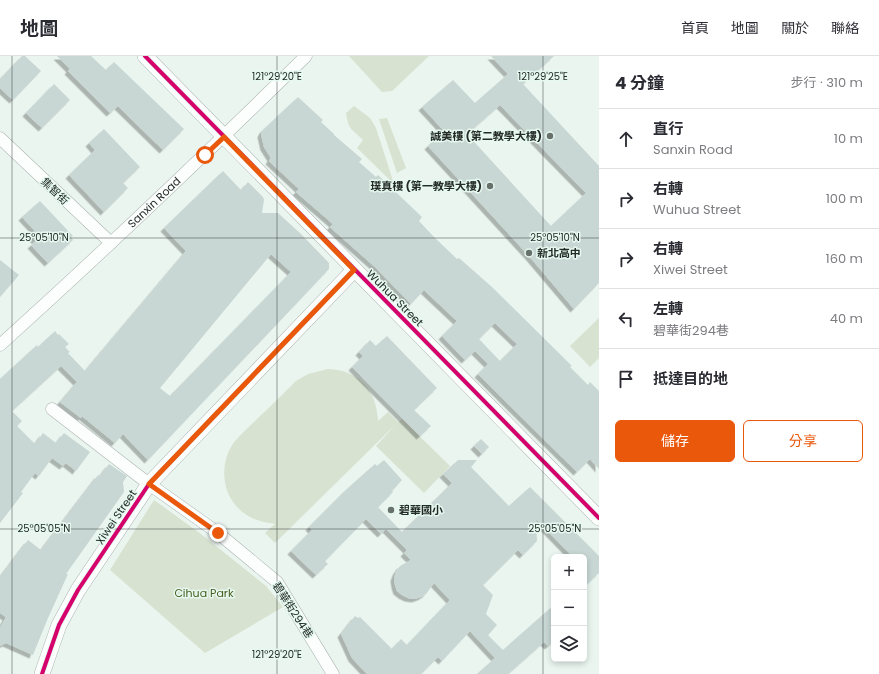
<!DOCTYPE html>
<html lang="zh-TW">
<meta charset="utf-8">
<style>
body{margin:0;font-family:Poppins,"Noto Sans TC",sans-serif;background:#f2f2f3;color:#2b2b33}
.controls{position:absolute;right:12px;bottom:12px;display:grid;overflow:hidden;border-radius:6px;box-shadow:0 2px 6px #0003}
.controls button{width:36px;height:36px;display:grid;place-items:center;padding:0;border:0;border-bottom:1px solid #e1e1e2;background:#fff;color:#2b2b33;font:20px sans-serif}
.stop{position:absolute;width:12px;height:12px;margin:-9px;border:3px solid #ea580c;border-radius:50%;background:#fff}
.stop.end{background:#ea580c;border-color:#fff;box-shadow:0 1px 4px #0008}
.list{margin:0;padding:0;list-style:none}
h2{display:flex;justify-content:space-between;align-items:center;height:52px;margin:0;padding:0 16px;font-size:17px}
h2 small{font-size:13px;font-weight:400;color:#7c7c81}
.list li{display:grid;grid-template-columns:26px 1fr auto;gap:12px;align-items:center;box-sizing:border-box;height:60px;padding:0 16px;border-top:1px solid #e1e1e2}
.list b{display:block;font-size:15px;white-space:nowrap}
.list p{margin:0;font-size:13px;white-space:nowrap;color:#7c7c81}
.list em{font-size:13px;font-style:normal;color:#7c7c81}
.actions{display:flex;gap:8px;padding:12px 16px}
.actions a{flex:1;padding:9px 0;border:1px solid #ea580c;border-radius:6px;text-align:center;font-size:14px;color:#ea580c}
.actions .main{background:#ea580c;color:#fff}
.icon{flex:none;width:22px;height:22px;fill:none;stroke:currentColor;stroke-width:2;stroke-linecap:round;stroke-linejoin:round}
.map{position:relative;flex:none;width:599px;height:618px;overflow:hidden}
header{display:flex;align-items:center;gap:24px;box-sizing:border-box;height:56px;padding:0 20px;background:#fff;border-bottom:1px solid #e1e1e2}
header strong{font-size:19px}
nav{display:flex;gap:22px;margin-inline-start:auto;font-size:14px}
main{display:flex}
aside{flex:1;background:#fff}
.map>svg:first-child{display:block}
.green{fill:#d7e2d0}
.building{fill:#c8d7d4;fill-rule:evenodd;filter:url(#shadow)}
.lines{fill:none;stroke-linecap:round;stroke-linejoin:round}
.minor-casing{stroke:#abb3b0;stroke-width:13}
.tertiary-casing{stroke:#abb3b0;stroke-width:16}
.minor{stroke:#fcfefd;stroke-width:12}
.tertiary{stroke:#fcfefd;stroke-width:15}
.cycleway-casing{stroke:#e6f9f0;stroke-width:6}
.cycleway{stroke:#d6006c;stroke-width:4}
.route{stroke:#ea580c;stroke-width:5}
.ticks{fill:none;stroke:#232a27;stroke-width:1;stroke-opacity:0.45}
.poi-dot{fill:#69716d;stroke:#e6f9f0;stroke-width:1.5}
.labels{text-anchor:middle;dominant-baseline:central;stroke-width:3;stroke-linejoin:round;paint-order:stroke}
.poi-label{font-size:11px;font-weight:bold;fill:#232a27;stroke:#e6f9f0;text-anchor:end}
.street-label{font-size:11px;fill:#232a27;stroke:#e6f9f0}
.park-label{font-size:11px;fill:#4b5c1d;stroke:#e6f9f0}
.ticks-label{font-size:10px;text-anchor:middle;fill:#232a27;stroke:#e6f9f0;stroke-width:3;stroke-linejoin:round;paint-order:stroke}
</style>
<header>
<strong>地圖</strong>
<nav><a>首頁</a><a>地圖</a><a>關於</a><a>聯絡</a></nav>
</header>
<main>
<div class="map">
<svg width="599" height="618" viewBox="0 0 599 618">
<defs>
<filter id="shadow"><feDropShadow dx="-3.5" dy="3.5" stdDeviation="0" flood-color="#0004"/></filter>
</defs>
<rect width="100%" height="100%" fill="#eaf5f0"/>
<g class="green">
<polygon points="349,0 429,0 392,35 382,36"/>
<path d="M354 50 370 62 376 72 394 128 357 92 363 84C352 72 349 76 346 57Z"/>
<polygon points="387,62 406,112 397,117 379,63"/>
<polygon points="599,262 599,302 590,311 570,290"/>
<path d="M328 313C359 314 377 335 378 365L388 356 398 366 402 363 450 410 424 437 376 390 396 368 275 487 265 477 275 468C256 466 241 459 231 443 221 426 222 401 235 385 242 377 251 369 259 361 272 349 284 337 296 325L308 318Z"/>
<polygon points="154,444 201,478 266,530 283,551 205,597 110,514"/>
</g>
<g class="building">
<polygon points="22,0 25,0 41,15 13,44 0,32 0,23"/>
<polygon points="57,0 91,0 106,14 114,6 184,73 163,94 118,50 110,57 68,15 70,13"/>
<path d="M491 0H554L523 28 599 110V227L574 253 529 200 428 90 444 75 422 51 453 24 475 47 508 18ZM500 49 586 137 551 170 467 78Z"/>
<polygon points="54,28 70,44 42,72 26,57"/>
<path d="M298 41 323 64 321 66 334 78V79L362 103 359 106 376 121 378 119 422 161 419 165 433 180 457 203 459 202 492 231 572 310 570 311 588 329 590 326 599 335V413L590 403 577 416 478 318 488 308 475 295 465 304 442 280 457 265 424 234 411 248 375 211 330 171 333 168 296 136 299 133 269 105 271 102 264 91 261 78 263 74ZM495 267 517 288 500 305 479 283Z"/>
<polygon points="104,73 140,111 123,127 128,132 104,156 69,119 95,94 89,87"/>
<path d="M223 115 241 134 248 126 263 141 264 144 262 157H278L301 178 329 207V213L148 404 123 378 115 387 82 360 81 362 60 346 77 326 61 310 12 355 22 365 17 370 35 388 43 377 56 387 64 377 90 396 76 415 66 407 63 410 52 402 39 420 35 417 21 436 23 437 0 467V323L37 289 38 291 55 275 58 279 59 278 69 288 65 291 70 296 68 297 85 315 186 195 164 172ZM271 198 291 216 170 340 160 332Z"/>
<polygon points="40,145 73,180 71,181 73,184 48,207 31,189 36,185 30,179 35,175 22,161"/>
<polygon points="0,204 19,219 0,241"/>
<polygon points="387,280 437,332 414,354 431,370 420,380 352,311 363,300 359,296 370,284 376,290"/>
<polygon points="481,383 489,391 482,398 474,390"/>
<polygon points="384,404 402,424 392,435 393,436 378,451 402,476 452,427 443,418 458,404 477,404 471,411 509,450 530,431 599,500 599,517 584,531 584,501 573,501 536,463 537,485 523,499 518,494 483,529 493,539 486,558 497,569 488,579 503,594 554,549 554,585 548,590 544,586 508,618 477,618 495,602 470,575 442,605 438,601 421,618 367,618 352,602 341,578 355,560 358,562 360,561 392,593 401,583 407,589 450,544 434,527 426,538 421,541 415,543 408,542 402,539 397,535 395,529 394,522 396,516 400,510 411,504 404,497 407,494 386,473 381,478 366,463 325,505 328,508 316,519 291,495 312,474 309,471 347,433 375,408 377,410"/>
<polygon points="109,408 127,420 123,426 124,436 66,518 68,518 48,562 33,599 6,587 0,590 0,572 6,561 0,557 0,521 28,484 41,494 98,419 100,420"/>
</g>
<g class="lines">
<g class="minor-casing">
<g id="minor">
<polyline points="0,82 111,187"/>
<path id="s1" d="M0 289C104 195 206 98 306 0"/>
<polyline points="52,353 149,428 218,477 277,526 333,618"/>
</g>
</g>
<g class="tertiary-casing">
<g id="tertiary">
<polyline points="145,0 599,462"/>
<polyline points="42,618 59,569 78,534 149,428 354,214"/>
</g>
</g>
<use href="#minor" class="minor"/>
<use href="#tertiary" class="tertiary"/>
<g class="cycleway-casing">
<g id="cycleway">
<polyline points="145,0 599,462"/>
<polyline points="42,618 59,569 78,534 149,428 354,214"/>
</g>
</g>
<use href="#cycleway" class="cycleway"/>
</g>
<g class="lines">
<polyline class="route" points="205,99 224,81 354,214 149,428 218,477"/>
</g>
<path class="ticks" d="M12 0V618M277 0V618M543 0V618M0 182H599M0 473H599"/>
<g class="poi-dot">
<circle cx="550" cy="80" r="4"/>
<circle cx="490" cy="130" r="4"/>
<circle cx="529" cy="197" r="4"/>
<circle cx="391" cy="454" r="4"/>
</g>
<g class="labels">
<g class="poi-label">
<text x="542" y="80">誠美樓 (第二教學大樓)</text>
<text x="482" y="130">璞真樓 (第一教學大樓)</text>
<text x="537" y="197" text-anchor="start">新北高中</text>
<text x="399" y="454" text-anchor="start">碧華國小</text>
</g>
<g class="street-label">
<text transform="translate(55 135) rotate(44)">集智街</text>
<text stroke="none"><textPath href="#s1" startOffset="210">Sanxin Road</textPath></text>
<text transform="translate(395 242) rotate(45)">Wuhua Street</text>
<text transform="translate(116 461) rotate(-56)">Xiwei Street</text>
<text transform="translate(293 554) rotate(57)">碧華街294巷</text>
</g>
<g class="park-label">
<text x="204" y="537">Cihua Park</text>
</g>
</g>
<g class="ticks-label">
<text x="277" y="24">121°29'20"E</text>
<text x="543" y="24">121°29'25"E</text>
<text x="44" y="185">25°05'10"N</text>
<text x="555" y="185">25°05'10"N</text>
<text x="44" y="476">25°05'05"N</text>
<text x="555" y="476">25°05'05"N</text>
<text x="277" y="602">121°29'20"E</text>
</g>
</svg>
<div class="controls">
<button>+</button>
<button>−</button>
<button><svg class="icon" aria-label="layers" viewBox="0 0 24 24"><path d="M12 4l9 5-9 5-9-5zM3 14l9 5 9-5"/></svg></button>
</div>
<div class="stop" style="left:205px;top:99px"></div>
<div class="stop end" style="left:218px;top:477px"></div>
</div>
<aside>
<h2>4 分鐘<small>步行 · 310 m</small></h2>
<ul class="list">
<li><svg class="icon" aria-label="ahead" viewBox="0 0 24 24"><path d="M12 20V5M6 11l6-6 6 6"/></svg><div><b>直行</b><p>Sanxin Road</p></div><em>10 m</em></li>
<li><svg class="icon" aria-label="right" viewBox="0 0 24 24"><path d="M7 20v-9h11M14 6l5 5-5 5"/></svg><div><b>右轉</b><p>Wuhua Street</p></div><em>100 m</em></li>
<li><svg class="icon" aria-label="right" viewBox="0 0 24 24"><path d="M7 20v-9h11M14 6l5 5-5 5"/></svg><div><b>右轉</b><p>Xiwei Street</p></div><em>160 m</em></li>
<li><svg class="icon" aria-label="left" viewBox="0 0 24 24"><path d="M17 20v-9H6M10 6l-5 5 5 5"/></svg><div><b>左轉</b><p>碧華街294巷</p></div><em>40 m</em></li>
<li><svg class="icon" aria-label="arrive" viewBox="0 0 24 24"><path d="M6 21V4h12l-3 4 3 4H6"/></svg><div><b>抵達目的地</b></div></li>
</ul>
<div class="actions"><a class="main">儲存</a><a>分享</a></div>
</aside>
</main>
